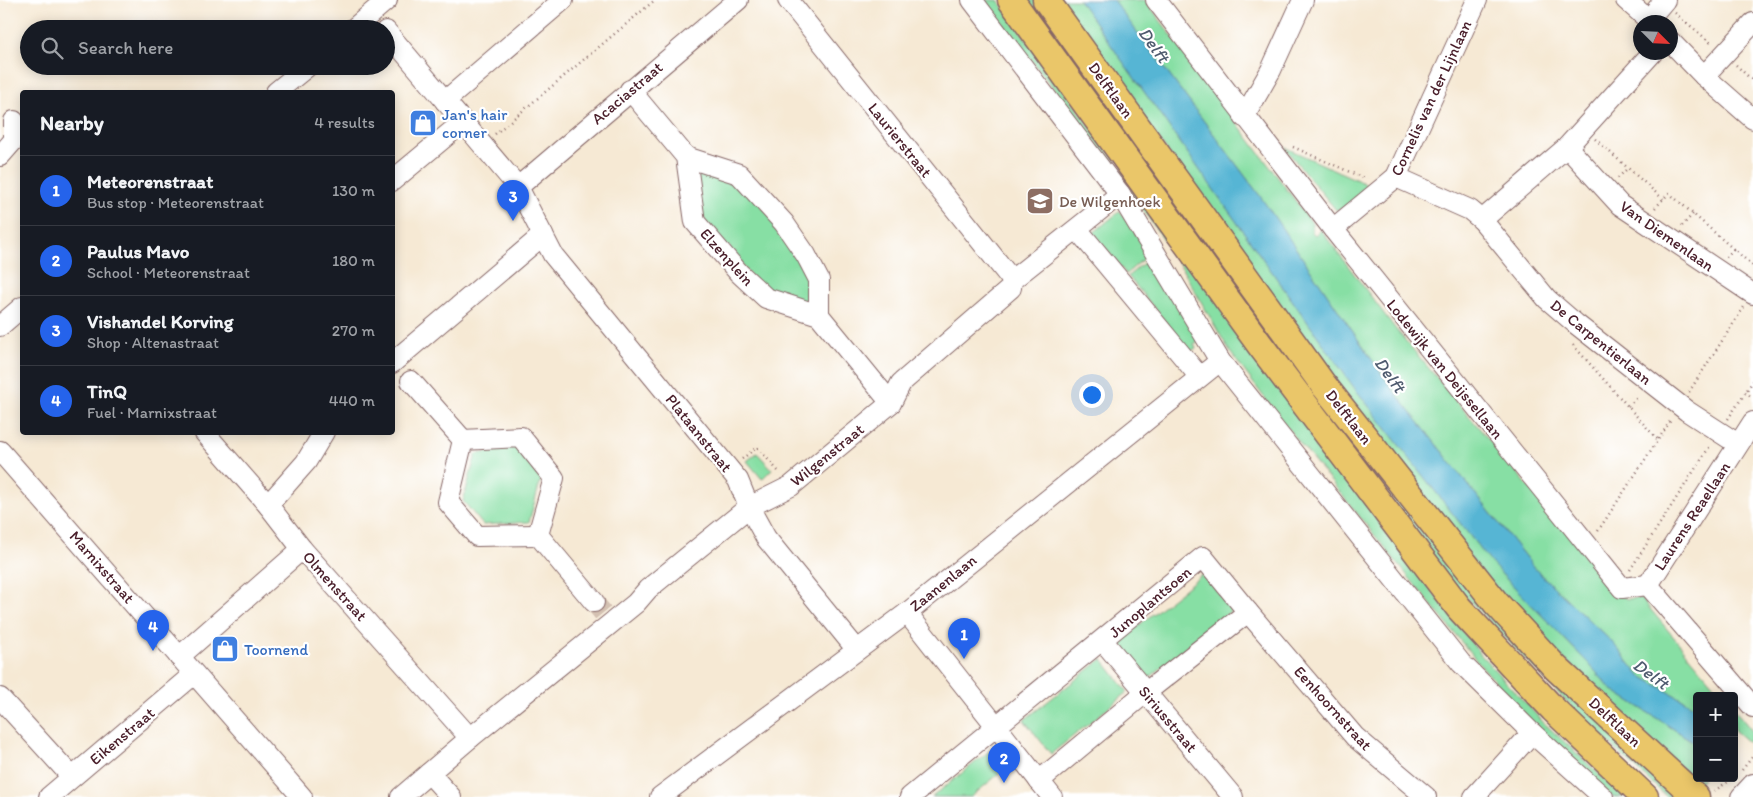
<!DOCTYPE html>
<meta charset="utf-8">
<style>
body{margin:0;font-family:Itim,sans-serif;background:#242831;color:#f1f3f6}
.controls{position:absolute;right:15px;bottom:15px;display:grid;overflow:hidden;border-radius:5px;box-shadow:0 2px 12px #0003}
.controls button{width:45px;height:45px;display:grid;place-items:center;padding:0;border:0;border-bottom:1px solid #363941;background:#171b24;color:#f1f3f6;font:25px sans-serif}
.compass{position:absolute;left:1633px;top:15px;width:45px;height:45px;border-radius:50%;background:#171b24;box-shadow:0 2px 12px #0003;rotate:114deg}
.you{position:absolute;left:1091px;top:394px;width:18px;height:18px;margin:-12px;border:4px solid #fff;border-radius:50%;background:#1a73e8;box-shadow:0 0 0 8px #1a73e833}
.badge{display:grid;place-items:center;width:32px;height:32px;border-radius:50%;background:#2563eb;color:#fff;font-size:16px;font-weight:700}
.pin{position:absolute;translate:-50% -41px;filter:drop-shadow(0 1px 2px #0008)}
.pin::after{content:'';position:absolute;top:26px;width:18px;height:15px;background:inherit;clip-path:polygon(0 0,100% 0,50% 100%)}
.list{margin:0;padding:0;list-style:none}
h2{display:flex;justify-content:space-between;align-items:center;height:65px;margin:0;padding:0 20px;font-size:21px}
h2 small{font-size:16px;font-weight:400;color:#9ea1a6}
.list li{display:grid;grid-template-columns:32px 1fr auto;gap:15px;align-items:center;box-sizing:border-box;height:70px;padding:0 20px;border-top:1px solid #363941}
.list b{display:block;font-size:19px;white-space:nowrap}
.list p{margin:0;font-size:16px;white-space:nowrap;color:#9ea1a6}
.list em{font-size:16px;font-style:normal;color:#9ea1a6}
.icon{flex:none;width:28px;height:28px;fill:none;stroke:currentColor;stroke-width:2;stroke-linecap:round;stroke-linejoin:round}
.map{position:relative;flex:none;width:1753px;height:797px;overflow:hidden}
.search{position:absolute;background:#171b24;box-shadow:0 2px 12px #0003;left:20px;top:20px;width:375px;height:55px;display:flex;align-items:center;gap:12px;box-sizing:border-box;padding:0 18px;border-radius:28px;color:#9ea1a6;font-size:19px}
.panel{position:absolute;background:#171b24;box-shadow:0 2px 12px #0003;left:20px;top:90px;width:375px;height:345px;border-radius:5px}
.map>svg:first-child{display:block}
.green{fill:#87dfa4;stroke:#687f68}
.water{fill:#56b5d4;stroke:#506a80}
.pier{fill:#f6e9d4}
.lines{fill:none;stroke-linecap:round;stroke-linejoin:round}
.minor-tunnel{stroke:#d4c1b2;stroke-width:20;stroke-dasharray:20 10;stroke-linecap:butt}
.minor-casing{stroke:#866666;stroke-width:22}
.major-casing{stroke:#866666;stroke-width:29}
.path{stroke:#866666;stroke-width:2.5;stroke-dasharray:1 4;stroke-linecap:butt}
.minor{stroke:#fff;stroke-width:20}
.major{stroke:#eac669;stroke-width:26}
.labels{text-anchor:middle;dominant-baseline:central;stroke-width:4.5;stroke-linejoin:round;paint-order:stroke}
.street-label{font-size:16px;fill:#4a1f2b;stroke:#fff}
.shop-label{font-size:16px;fill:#366cbe;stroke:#fff;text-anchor:start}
.education-label{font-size:16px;fill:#785e54;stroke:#fff;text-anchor:start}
.water-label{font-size:18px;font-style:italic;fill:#4f5b6f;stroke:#fff}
</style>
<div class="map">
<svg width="1753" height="797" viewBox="0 0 1753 797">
<rect width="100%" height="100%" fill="#fff"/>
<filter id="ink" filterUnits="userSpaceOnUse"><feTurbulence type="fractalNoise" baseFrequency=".02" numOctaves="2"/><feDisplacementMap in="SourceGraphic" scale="10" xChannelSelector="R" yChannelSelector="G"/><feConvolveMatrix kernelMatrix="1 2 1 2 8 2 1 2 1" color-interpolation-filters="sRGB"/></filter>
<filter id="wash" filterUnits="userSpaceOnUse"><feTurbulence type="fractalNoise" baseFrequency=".0096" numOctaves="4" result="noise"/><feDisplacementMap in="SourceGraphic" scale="20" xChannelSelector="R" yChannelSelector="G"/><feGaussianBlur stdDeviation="1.12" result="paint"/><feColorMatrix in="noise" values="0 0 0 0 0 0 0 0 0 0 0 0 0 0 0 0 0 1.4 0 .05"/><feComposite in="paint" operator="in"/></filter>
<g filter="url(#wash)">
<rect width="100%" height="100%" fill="#f6e9d4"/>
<g class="green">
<polygon points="985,0 998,0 1367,506 1481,655 1543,722 1624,797 1612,797 1537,729 1472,655 1285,425 1230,352 1173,253 1107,158"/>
<polygon points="1022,0 1035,0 1281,340 1683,797 1667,797 1585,721 1435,565"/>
<polygon points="1058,0 1079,0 1353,386 1492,564 1589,664 1611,689 1697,744 1697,778 1703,778 1697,785 1558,654 1481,571 1372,435"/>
<polygon points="1113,0 1145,0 1312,223 1312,232 1315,235 1321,230 1394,327 1620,595 1627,599 1641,598 1723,696 1697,696 1697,708 1639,675 1612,642 1535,569 1390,386 1260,196"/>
<polygon points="1284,147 1375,188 1345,208 1336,210"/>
<polygon points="699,167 740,181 798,247 819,315 767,294 700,219 694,187"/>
<polygon points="1120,211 1149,254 1126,274 1093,233"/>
<polygon points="1151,257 1200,340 1194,344 1196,348 1190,352 1128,276"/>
<polygon points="517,447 541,479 529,522 483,525 463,501 476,454"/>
<polygon points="757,453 772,469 762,479 747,461"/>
<polygon points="1203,574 1232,610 1149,678 1119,641"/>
<polygon points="1102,659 1128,692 1051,754 1024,720"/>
<polygon points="1734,709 1753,732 1749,743 1734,730"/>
<polygon points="992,749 1006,768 971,797 932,797"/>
</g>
<polygon class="water" points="1079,0 1113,0 1260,196 1390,386 1535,569 1612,642 1639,675 1697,708 1697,744 1611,689 1589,664 1492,564 1353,386"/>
<polygon class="pier" points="1749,743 1753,747 1753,787 1734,771 1734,761"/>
</g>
<g filter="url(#ink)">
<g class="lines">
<polyline class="minor-tunnel" points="594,602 603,613"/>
<g class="minor-casing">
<g id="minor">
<polyline points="788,0 1012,280"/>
<polyline points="972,0 1120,194 1220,361 1461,663 1532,733 1603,797"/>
<polyline points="1156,0 1333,229 1622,588 1648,585"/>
<polyline points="1626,0 1651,22"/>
<polyline points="1648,20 1665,0"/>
<polyline points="353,29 387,0"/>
<polyline points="386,31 518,187 553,255 738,480 749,507 766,538 857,650"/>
<polyline points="1670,41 1704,76 1753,119"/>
<polyline points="1704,76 1753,23"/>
<polyline points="630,90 686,157 695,222 739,273 766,298 819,315 891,403"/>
<polyline points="276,92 308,66"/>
<polyline points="445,101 563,0"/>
<polyline points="1244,117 1271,70 1303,0"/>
<polyline points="1567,147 1620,205 1753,294"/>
<polyline points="0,156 14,140 14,121"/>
<polyline points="686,157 739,174 784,223 806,255 819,280 819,315"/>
<polyline points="1396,177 1470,210 1482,220 1547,299 1576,324 1687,411 1738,444"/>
<polyline points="392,181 463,122"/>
<polyline points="518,187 738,0"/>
<polyline points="1482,220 1567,147 1653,52"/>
<polyline points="1077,229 1199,376"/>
<polyline points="1333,229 1396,177 1477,0"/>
<polyline points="0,326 22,307"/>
<polyline points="392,363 543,235"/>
<polyline points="411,381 463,440"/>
<polyline points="204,432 268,505 302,549 470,738"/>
<polyline points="463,440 521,437 554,478 538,535"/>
<polyline points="463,440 448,502 477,536 538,535"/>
<polyline points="0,451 302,797"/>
<polyline points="268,505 306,462 324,432"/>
<polyline points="538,535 594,602"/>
<polyline points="1648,585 1753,422"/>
<polyline points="1648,585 1753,707"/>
<polyline points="1248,612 1355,737 1426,797"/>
<polyline points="907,613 1052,797"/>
<polyline points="1103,641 1233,797"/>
<polyline points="179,657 302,549"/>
<polyline points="0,698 72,777"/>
<polyline points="429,773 451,797"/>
<polyline points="49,797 194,674"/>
<polyline points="401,797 470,738 636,603 648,589 749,507 791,486 891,403 901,383 1011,288 1012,280 1120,194"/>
<polyline points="660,797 907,613 1220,361"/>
<polyline points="910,797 1203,557 1248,612 1145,693 1039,781"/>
<polyline points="1474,797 1532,733"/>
<polyline points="1741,797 1753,784"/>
</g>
</g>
<g class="major-casing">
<g id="major">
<polyline points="1011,0 1260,345 1459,608 1553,709 1645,797"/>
<polyline points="1046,0 1322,383 1496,603 1556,668 1696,797"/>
</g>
</g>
<g class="path">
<polyline points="1675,13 1711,43"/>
<polyline points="1736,65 1753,81"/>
<polyline points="495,134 655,0"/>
<polyline points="1595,139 1663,199"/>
<polyline points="1293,147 1366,179"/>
<polyline points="1618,178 1628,168"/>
<polyline points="1655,208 1669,193 1753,266"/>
<polyline points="1682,226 1693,214"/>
<polyline points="1726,257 1734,249"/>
<polyline points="1573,345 1657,439"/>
<polyline points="1689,392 1744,307"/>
<polyline points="1745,392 1753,398"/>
<polyline points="1628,406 1639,396"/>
<polyline points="1728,419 1753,381"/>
<polyline points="742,459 757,447 780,473"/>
<polyline points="1598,531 1671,420"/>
<polyline points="1630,570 1710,446"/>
<polyline points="1742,770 1753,756"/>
<polyline points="1714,791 1732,779"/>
</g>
<use href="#minor" class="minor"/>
<use href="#major" class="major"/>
</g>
</g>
<defs>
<g id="shop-square" transform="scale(1.4375)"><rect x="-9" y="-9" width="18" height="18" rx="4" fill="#3f7fe0" stroke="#fff"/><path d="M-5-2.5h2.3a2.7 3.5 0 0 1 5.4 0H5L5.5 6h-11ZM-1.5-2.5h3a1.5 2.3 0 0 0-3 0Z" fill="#fff"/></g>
<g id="school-square" transform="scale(1.4375)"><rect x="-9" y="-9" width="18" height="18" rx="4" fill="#8d6e63" stroke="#fff"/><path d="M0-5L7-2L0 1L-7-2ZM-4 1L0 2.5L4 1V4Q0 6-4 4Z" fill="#fff"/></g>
</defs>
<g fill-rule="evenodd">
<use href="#shop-square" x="423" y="123"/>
<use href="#school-square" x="1040" y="201"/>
<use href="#shop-square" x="225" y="649"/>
</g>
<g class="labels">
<g class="street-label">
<text transform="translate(1111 90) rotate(54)">Delftlaan</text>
<text transform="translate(627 93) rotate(-40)">Acaciastraat</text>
<text transform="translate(1431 98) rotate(-65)">Cornelis van der Lijnlaan</text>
<text transform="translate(900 140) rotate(51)">Laurierstraat</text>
<text transform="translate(1667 236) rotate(35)">Van Diemenlaan</text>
<text transform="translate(727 257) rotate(48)">Elzenplein</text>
<text transform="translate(1601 342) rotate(39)">De Carpentierlaan</text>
<text transform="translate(1445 369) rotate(51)">Lodewijk van Deijssellaan</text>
<text transform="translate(1349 417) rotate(52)">Delftlaan</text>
<text transform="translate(699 433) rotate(51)">Plataanstraat</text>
<text transform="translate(827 455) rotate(-39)">Wilgenstraat</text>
<text transform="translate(1692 516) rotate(-57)">Laurens Reaellaan</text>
<text transform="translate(102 567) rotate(49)">Marnixstraat</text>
<text transform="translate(943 583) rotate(-39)">Zaanenlaan</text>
<text transform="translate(335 586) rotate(48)">Olmenstraat</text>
<text transform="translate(1150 602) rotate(-40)">Junoplantsoen</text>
<text transform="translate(1333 708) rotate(48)">Eenhoornstraat</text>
<text transform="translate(1168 719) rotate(50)">Siriusstraat</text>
<text transform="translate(1615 722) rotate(43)">Delftlaan</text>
<text transform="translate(122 736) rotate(-40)">Eikenstraat</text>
</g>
<g class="shop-label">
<text x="442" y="114">Jan's hair<tspan x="442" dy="18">corner</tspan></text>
<text x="244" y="649">Toornend</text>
</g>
<g class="education-label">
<text x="1059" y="201">De Wilgenhoek</text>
</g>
<g class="water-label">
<text transform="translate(1154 45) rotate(54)">Delft</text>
<text transform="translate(1390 375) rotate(54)">Delft</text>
<text transform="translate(1651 674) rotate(36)">Delft</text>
</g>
</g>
</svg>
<div class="controls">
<button>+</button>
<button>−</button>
</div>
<svg class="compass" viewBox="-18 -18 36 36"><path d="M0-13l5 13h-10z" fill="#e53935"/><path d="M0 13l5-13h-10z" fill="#9ea1a6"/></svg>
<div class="you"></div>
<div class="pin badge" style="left:964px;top:659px">1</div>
<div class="pin badge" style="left:1004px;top:783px">2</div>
<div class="pin badge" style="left:513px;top:221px">3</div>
<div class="pin badge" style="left:153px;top:651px">4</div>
<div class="search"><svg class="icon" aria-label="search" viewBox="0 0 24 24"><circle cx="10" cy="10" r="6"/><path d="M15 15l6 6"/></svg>Search here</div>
<section class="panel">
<h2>Nearby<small>4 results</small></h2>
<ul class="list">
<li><span class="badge">1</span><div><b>Meteorenstraat</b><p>Bus stop · Meteorenstraat</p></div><em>130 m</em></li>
<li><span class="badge">2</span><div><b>Paulus Mavo</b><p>School · Meteorenstraat</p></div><em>180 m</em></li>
<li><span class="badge">3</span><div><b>Vishandel Korving</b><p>Shop · Altenastraat</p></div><em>270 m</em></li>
<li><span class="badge">4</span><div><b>TinQ</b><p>Fuel · Marnixstraat</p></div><em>440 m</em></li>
</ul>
</section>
</div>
